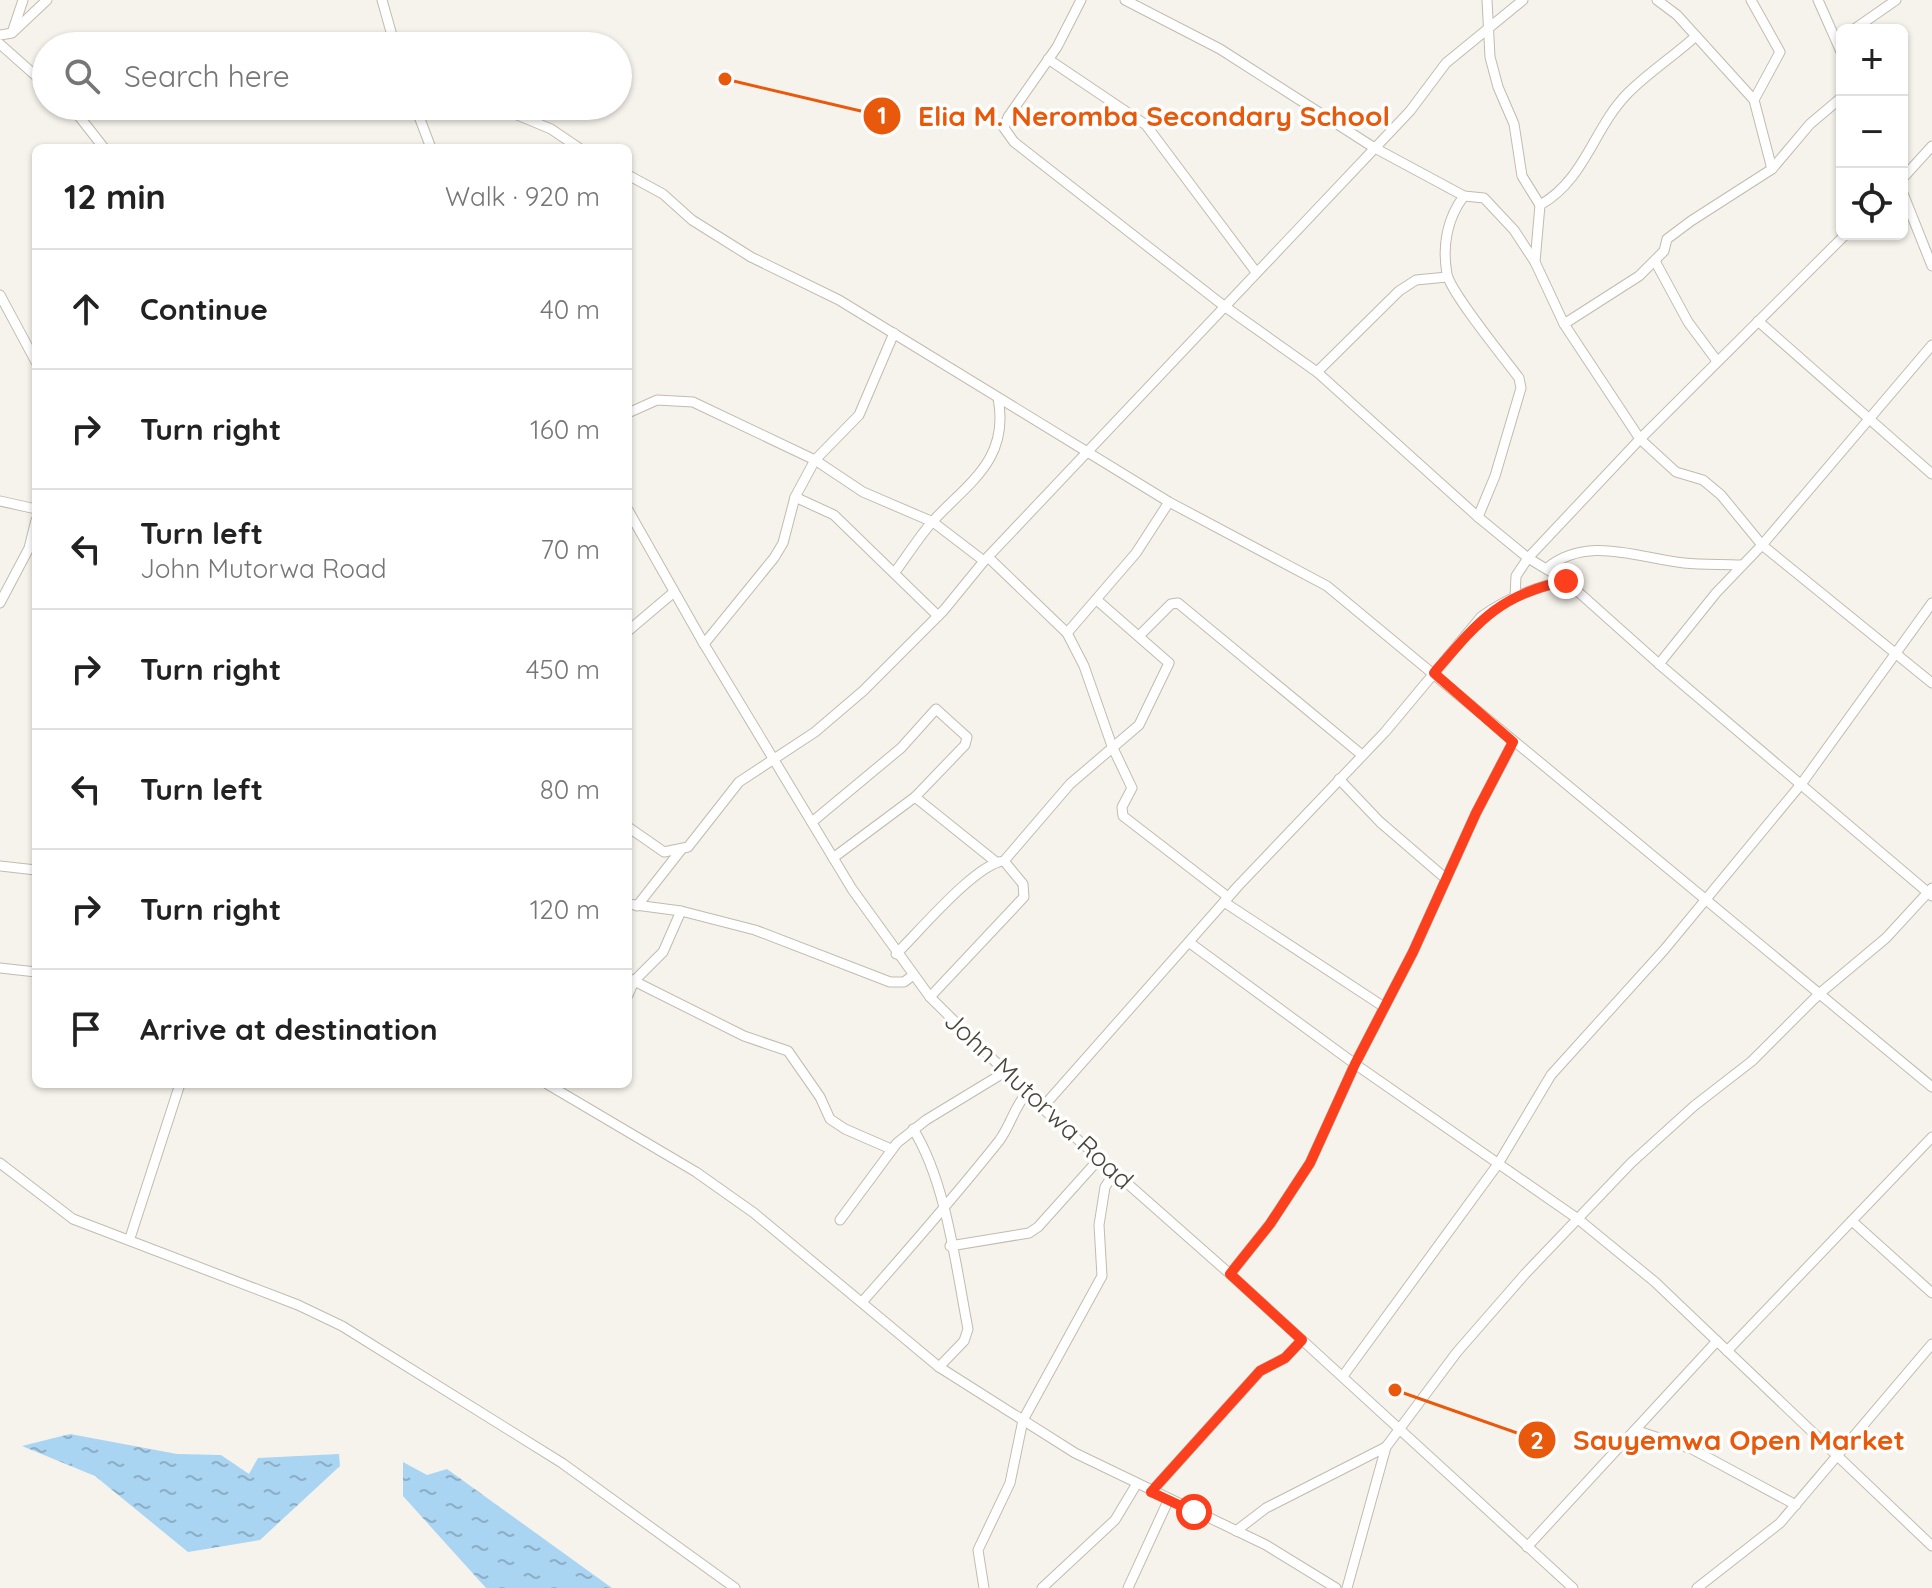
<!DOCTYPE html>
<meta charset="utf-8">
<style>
body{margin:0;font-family:Quicksand,sans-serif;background:#f6f6f6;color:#222}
.controls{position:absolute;right:24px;top:24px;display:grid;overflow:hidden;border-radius:12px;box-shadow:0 2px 6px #0004}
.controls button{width:72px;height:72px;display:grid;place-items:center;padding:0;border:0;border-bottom:2px solid #e0e0e0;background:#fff;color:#222;font:40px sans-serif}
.stop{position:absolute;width:24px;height:24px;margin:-18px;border:6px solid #fc3f1d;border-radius:50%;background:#fff}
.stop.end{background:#fc3f1d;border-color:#fff;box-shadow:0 2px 8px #0008}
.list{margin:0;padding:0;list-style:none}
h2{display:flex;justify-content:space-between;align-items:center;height:104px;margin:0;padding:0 32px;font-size:34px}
h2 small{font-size:26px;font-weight:400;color:#767676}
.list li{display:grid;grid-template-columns:52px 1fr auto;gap:24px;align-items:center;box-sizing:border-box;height:120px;padding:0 32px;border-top:2px solid #e0e0e0}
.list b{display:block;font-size:30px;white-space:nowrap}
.list p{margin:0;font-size:26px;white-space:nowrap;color:#767676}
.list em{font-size:26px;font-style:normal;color:#767676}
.icon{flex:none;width:44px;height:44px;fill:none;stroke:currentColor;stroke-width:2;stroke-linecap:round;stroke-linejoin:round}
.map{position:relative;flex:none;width:1932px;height:1588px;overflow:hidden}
.search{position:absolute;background:#fff;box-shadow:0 2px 6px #0004;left:32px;top:32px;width:600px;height:88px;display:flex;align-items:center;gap:20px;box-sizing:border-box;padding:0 28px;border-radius:44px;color:#767676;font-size:30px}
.panel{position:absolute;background:#fff;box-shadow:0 2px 6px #0004;left:32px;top:144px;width:600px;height:944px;border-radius:12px}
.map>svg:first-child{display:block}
.water{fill:url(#water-ripples)}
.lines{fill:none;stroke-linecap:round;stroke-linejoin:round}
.minor-casing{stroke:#c2bbae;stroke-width:11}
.minor{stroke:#fff;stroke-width:9}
.route{stroke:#fc3f1d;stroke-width:10}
.labels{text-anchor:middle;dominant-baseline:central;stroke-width:7;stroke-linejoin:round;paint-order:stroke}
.street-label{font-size:26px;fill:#4b4439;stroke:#fff}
.leader{fill:none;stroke:#e8590c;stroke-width:3}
.callout-dot{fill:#e8590c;stroke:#fff;stroke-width:3}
.mark-label{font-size:24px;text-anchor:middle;font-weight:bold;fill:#fff}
.callout-label{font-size:28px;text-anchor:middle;font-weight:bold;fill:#e8590c;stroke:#fff;stroke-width:7;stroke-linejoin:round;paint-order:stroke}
</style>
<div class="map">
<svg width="1932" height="1588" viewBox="0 0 1932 1588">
<defs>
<pattern id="water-ripples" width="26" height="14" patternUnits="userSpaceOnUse" patternTransform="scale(2)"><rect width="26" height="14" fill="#a9d4f2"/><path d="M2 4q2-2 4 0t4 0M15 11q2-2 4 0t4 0" fill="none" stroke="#8caec5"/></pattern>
</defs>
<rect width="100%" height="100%" fill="#f6f3ec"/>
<g class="water">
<polygon points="70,1434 177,1454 221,1455 249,1474 258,1458 339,1454 340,1466 260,1540 188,1552 95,1476 22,1446"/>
<polygon points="403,1462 427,1475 447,1469 612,1588 486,1588 403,1496"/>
</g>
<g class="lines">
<g class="minor-casing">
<g id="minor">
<polyline points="382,0 395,46"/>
<polyline points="1081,0 1057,47 1008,117 1004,128 1014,142 1224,306 1317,372 1478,517 1528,558 1566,581 1659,664 1932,896"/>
<polyline points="1125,0 1220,49 1373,147 1464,196 1484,198 1514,230 1535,262 1564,324 1640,439 1676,472 1703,480 1721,495 1762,545 1932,683"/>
<polyline points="1487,0 1490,57 1498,87 1514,124 1522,176 1540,205"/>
<polyline points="1657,0 1677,15 1754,100 1772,169"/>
<polyline points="1751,0 1780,52 1754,100"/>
<polyline points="1818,0 1842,54"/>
<polyline points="13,30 23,0"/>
<polyline points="1853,30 1896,0"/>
<polyline points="0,35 12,33 47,0"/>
<polyline points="0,44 46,85"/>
<polyline points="1048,59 1146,125 1256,272"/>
<polyline points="71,106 104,148"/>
<polyline points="415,106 431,148"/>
<polyline points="496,106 551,129 579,148"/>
<polyline points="628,175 663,194 692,220 751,257 839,300 1169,502 1327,586 1932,1087"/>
<polyline points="1902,179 1932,146"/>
<polyline points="1902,191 1932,266"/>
<path d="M1464 196C1447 218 1442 246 1447 274 1450 292 1505 359 1519 378L1521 388 1495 476 1478 517"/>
<polyline points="1655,261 1688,322 1717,361"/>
<path d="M1535 262 1540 205C1585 180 1594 127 1628 93 1649 72 1674 56 1696 36"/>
<polyline points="0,295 36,362"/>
<polyline points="1758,321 1932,474"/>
<polyline points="1564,324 1639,276 1664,251 1667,239 1691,221 1772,169 1810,124 1842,97"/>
<polyline points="1317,372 1399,291 1416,280 1447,277"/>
<polyline points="628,413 657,400 693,402 815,460 863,492 933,522 984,561"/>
<polyline points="795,497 834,515 938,616"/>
<polyline points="0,501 36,509"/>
<polyline points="628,510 704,644 852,889 930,997 1042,1108 1230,1274 1573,1588"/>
<polyline points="988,557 1067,633 1084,666 1112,746 1132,788 1122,807 1123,816 1228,897"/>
<path d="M1547 568C1588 535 1637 558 1684 563 1703 565 1722 564 1741 565"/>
<path d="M895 572C907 556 919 537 932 522 968 483 1010 460 998 398"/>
<polyline points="1515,597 1516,576 1528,558 1640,439 1846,234"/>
<polyline points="0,603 29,548 36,520"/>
<polyline points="628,631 674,592"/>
<polyline points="1067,633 1136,553 1169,502"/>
<polyline points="1139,636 1171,604 1178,603 1362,755"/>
<polyline points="704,644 774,558 783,543 795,497 815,460 859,415 894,333"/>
<polyline points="1659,664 1716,593 1762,545 1932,345"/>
<polyline points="1339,779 1380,822 1445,878"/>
<polyline points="915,797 996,862"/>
<polyline points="812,822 901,748 936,709 967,737 965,745 915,797 833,858"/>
<polyline points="628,827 664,852 688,847 739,782 815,732 863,691 944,610 984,561 1410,111 1446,63 1523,0"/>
<polyline points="0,866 36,870"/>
<polyline points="1224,902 1384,1007"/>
<polyline points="628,904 681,911 755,930 890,982 904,982 912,976"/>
<polyline points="637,906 681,850"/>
<polyline points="1190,943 1355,1064 1578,1219 1655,1282 1932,1546"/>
<path d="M896 954C918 933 976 863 1004 861L1070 784 1139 725 1169 663 1098 601"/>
<polyline points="0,968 36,972"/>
<polyline points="628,978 744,1036 788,1051 820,1097 830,1119 845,1129 891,1149"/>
<polyline points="628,995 634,981 663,952 681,911"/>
<polyline points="930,997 1024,897 1023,884 1004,861"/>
<polyline points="547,1084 696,1172 754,1213 939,1367 1075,1453 1266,1545 1336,1588"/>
<path d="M1042 1108 1239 885 1385 732 1481 617C1507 598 1535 587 1566 581"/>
<path d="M913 1129C946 1181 956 1267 968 1329L964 1341 939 1367"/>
<polyline points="0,1163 73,1219 298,1305 342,1326 562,1463 735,1588"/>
<polyline points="840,1220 897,1143 926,1120 1005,1072"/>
<polyline points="1852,1221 1932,1293"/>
<polyline points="130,1238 180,1084"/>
<polyline points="950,1246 1029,1233 1038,1227 1099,1159"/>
<polyline points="1230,1274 1270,1224 1310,1163 1355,1064 1413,952 1476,813 1513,742"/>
<path d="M863 1301C909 1249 955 1196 999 1141 1011 1125 1014 1107 1027 1093"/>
<polyline points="1727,1351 1932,1137"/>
<polyline points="1343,1376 1498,1164 1551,1075 1664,950 1802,783 1932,603"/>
<polyline points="1635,1430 1692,1449 1796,1505"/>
<polyline points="1151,1492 1260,1371 1285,1358 1302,1340"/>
<polyline points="1236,1531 1266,1508 1386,1447"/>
<polyline points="1527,1547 1717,1341"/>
<polyline points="984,1588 978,1550 1010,1483 1023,1420 1102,1276 1099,1225 1105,1187 1115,1172"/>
<polyline points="1042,1588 1115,1520 1136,1485"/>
<polyline points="1128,1588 1168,1501"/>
<polyline points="1347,1588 1386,1447 1457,1352 1525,1274 1631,1163 1694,1106 1752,1061 1819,994 1886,938 1932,888"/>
<polyline points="1697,1588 1780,1523 1932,1344"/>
</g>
</g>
<use href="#minor" class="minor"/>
</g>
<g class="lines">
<path class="route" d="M1194 1512 1151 1492 1260 1371 1285 1358 1302 1340 1230 1274 1270 1224 1310 1163 1355 1064 1413 952 1476 813 1513 742 1434 673C1477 623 1499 594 1566 581"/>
</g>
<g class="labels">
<g class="street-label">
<text transform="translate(1039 1100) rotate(43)">John Mutorwa Road</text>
</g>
</g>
<path class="leader" d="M725 79L882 116M1395 1390L1537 1440"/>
<g class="callout-dot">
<circle cx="725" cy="79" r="8"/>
<circle cx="1395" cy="1390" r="8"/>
<circle cx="882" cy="116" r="20"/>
<circle cx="1537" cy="1440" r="20"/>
</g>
<g class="mark-label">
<text x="882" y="124">1</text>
<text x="1537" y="1449">2</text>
</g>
<g class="callout-label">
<text x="1154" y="126">Elia M. Neromba Secondary School</text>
<text x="1739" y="1450">Sauyemwa Open Market</text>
</g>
</svg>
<div class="controls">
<button>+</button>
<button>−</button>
<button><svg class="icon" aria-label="locate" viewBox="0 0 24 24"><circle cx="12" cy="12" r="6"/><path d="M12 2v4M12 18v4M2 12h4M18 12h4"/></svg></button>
</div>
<div class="stop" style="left:1194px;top:1512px"></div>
<div class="stop end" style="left:1566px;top:581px"></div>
<div class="search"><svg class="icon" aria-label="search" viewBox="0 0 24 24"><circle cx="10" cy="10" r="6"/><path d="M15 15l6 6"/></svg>Search here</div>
<section class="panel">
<h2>12 min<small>Walk · 920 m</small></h2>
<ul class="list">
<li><svg class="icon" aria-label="ahead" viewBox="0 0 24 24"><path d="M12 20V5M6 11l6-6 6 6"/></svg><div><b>Continue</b></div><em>40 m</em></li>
<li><svg class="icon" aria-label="right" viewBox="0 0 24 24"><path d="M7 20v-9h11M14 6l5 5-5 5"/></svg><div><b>Turn right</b></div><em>160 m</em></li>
<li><svg class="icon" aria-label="left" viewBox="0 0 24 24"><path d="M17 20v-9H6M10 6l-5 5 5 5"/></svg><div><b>Turn left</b><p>John Mutorwa Road</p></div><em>70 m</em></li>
<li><svg class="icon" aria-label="right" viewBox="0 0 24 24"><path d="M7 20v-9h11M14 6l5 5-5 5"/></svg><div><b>Turn right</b></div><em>450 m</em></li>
<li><svg class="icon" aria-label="left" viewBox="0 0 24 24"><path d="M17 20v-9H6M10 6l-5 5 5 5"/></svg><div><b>Turn left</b></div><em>80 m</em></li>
<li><svg class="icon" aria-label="right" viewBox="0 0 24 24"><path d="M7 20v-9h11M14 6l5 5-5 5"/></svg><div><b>Turn right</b></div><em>120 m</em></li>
<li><svg class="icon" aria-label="arrive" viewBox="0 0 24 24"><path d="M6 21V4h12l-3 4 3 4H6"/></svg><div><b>Arrive at destination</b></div></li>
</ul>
</section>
</div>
